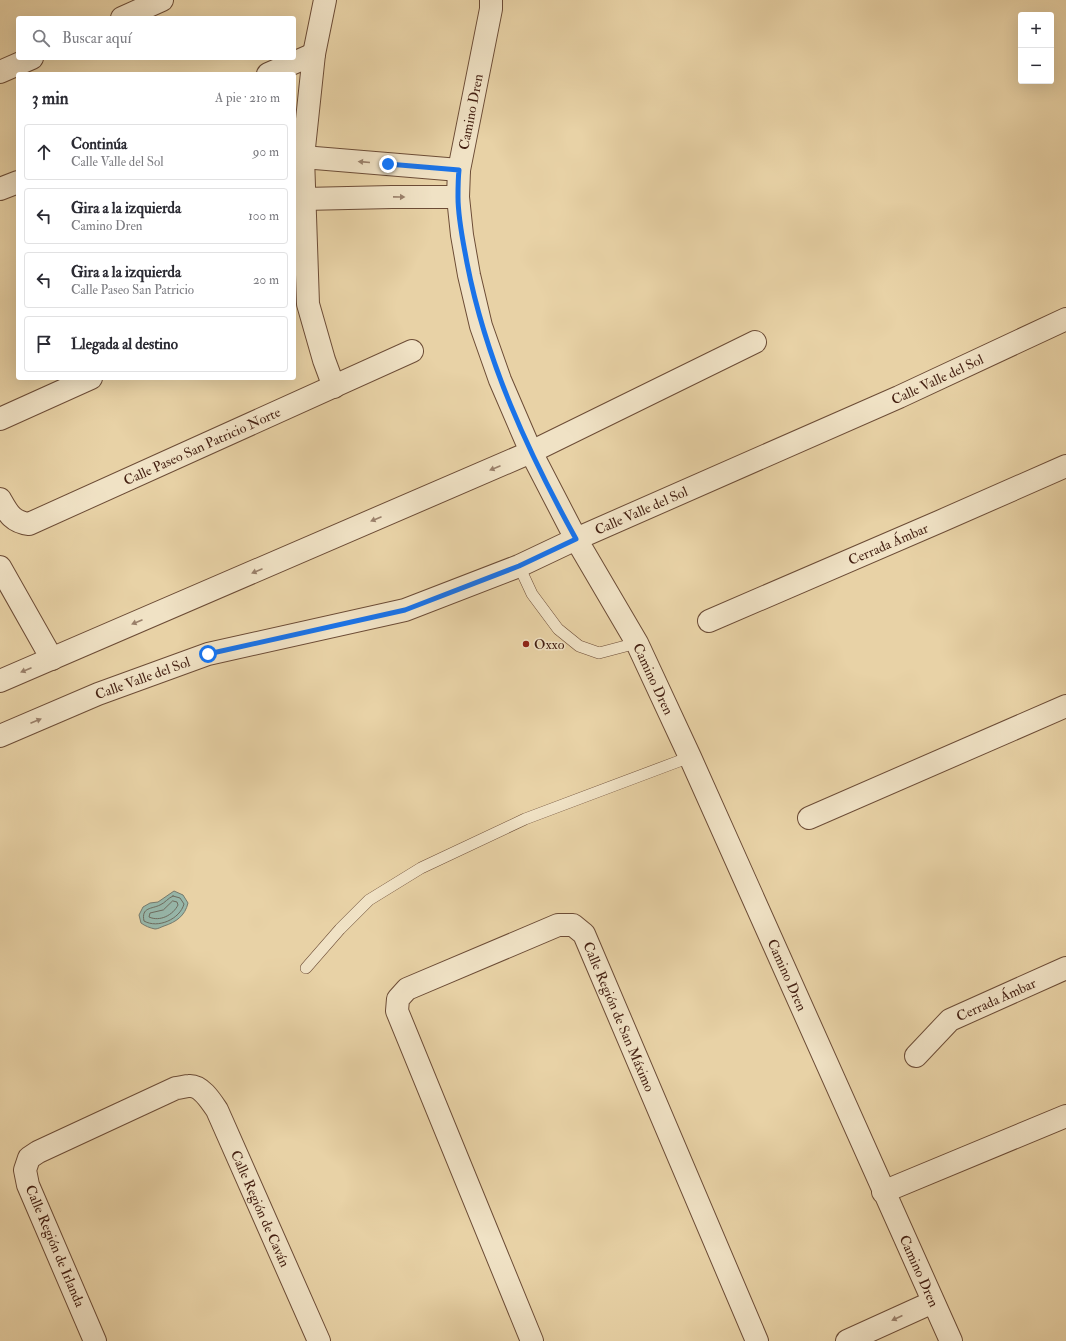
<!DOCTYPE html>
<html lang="es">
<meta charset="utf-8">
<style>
body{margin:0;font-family:"IM FELL Double Pica",serif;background:#f2f2f3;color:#2b2b33}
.controls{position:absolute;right:12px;top:12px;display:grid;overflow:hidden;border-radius:4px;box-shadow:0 4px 16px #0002}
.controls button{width:36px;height:36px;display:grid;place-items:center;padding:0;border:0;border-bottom:1px solid #e1e1e2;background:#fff;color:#2b2b33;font:20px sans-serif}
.stop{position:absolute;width:12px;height:12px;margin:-9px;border:3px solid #1a73e8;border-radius:50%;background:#fff}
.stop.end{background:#1a73e8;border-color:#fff;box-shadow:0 1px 4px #0008}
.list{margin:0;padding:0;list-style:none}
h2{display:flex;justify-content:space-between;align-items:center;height:52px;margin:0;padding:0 16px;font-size:17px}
h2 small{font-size:13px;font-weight:400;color:#7c7c81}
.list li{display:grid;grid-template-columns:26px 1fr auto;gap:12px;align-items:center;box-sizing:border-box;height:56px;margin:0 8px 8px;padding:0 8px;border:1px solid #e1e1e2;border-radius:4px}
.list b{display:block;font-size:15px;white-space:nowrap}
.list p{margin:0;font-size:13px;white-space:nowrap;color:#7c7c81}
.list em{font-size:13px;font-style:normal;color:#7c7c81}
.icon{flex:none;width:22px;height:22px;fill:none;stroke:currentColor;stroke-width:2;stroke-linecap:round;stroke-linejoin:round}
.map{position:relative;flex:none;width:1066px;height:1341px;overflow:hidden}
.search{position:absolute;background:#fff;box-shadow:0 4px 16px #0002;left:16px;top:16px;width:280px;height:44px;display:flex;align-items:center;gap:10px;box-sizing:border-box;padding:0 14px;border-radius:4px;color:#7c7c81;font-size:15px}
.panel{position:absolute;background:#fff;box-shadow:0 4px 16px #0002;left:16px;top:72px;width:280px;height:308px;border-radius:4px}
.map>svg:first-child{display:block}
.water{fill:#97b7aa;stroke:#757a6d}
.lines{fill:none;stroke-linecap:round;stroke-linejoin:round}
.shore{stroke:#6d6b5e;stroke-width:1}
.service-casing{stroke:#6c4c36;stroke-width:12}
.minor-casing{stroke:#6c4c36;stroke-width:24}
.tertiary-casing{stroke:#6c4c36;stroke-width:24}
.service{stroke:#f0e2c5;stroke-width:11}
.minor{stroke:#f0e2c5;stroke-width:22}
.tertiary{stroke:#f0e2c5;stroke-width:22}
.oneway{fill:#9a806b}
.route{stroke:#1a73e8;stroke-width:5}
.poi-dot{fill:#8f2418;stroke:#f0e2c5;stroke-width:1.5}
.labels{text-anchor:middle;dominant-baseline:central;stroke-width:3;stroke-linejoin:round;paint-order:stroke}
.street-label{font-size:14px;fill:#431f11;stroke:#f0e2c5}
.poi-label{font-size:14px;fill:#431f11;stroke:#f0e2c5;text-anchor:start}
</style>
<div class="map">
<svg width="1066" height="1341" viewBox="0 0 1066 1341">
<rect width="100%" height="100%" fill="#e8d2a6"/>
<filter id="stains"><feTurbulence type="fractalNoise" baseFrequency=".005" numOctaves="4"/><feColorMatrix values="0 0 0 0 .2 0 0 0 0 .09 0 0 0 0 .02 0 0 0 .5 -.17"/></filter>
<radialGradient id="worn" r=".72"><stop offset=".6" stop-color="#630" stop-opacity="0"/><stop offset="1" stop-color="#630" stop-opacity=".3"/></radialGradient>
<path class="water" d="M174 891 183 895 188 903C185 916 176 922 164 926 161 927 158 929 155 929 150 928 145 926 141 923L139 915 143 907 150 903 158 902Z"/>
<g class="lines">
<g class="shore">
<path d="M173 896 180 898 184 904C180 919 158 929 144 921 141 907 152 909 160 905 165 903 168 898 173 896Z"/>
<path d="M173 901 177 902 178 905C173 915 160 922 149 917L150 913 163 910Z"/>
</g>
<g class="service-casing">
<g id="service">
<polyline points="519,566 532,594 558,629 579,646 599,653 637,643"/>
<polyline points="306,968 340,929 369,900 421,868 525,819 690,757"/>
</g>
</g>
<g class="minor-casing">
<g id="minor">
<polyline points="325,0 314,54 303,157 308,304 324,360 334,387"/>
<polyline points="122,18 162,0"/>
<polyline points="0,72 32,58"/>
<polyline points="268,74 314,54"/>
<polyline points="303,157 459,170"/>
<polyline points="0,189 18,182"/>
<polyline points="304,199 392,197 458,197"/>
<polyline points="0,419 91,378"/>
<path id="s1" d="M0 499C8 513 12 522 29 524L412 351"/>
<polyline points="0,567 52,659"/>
<path id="s2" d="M709 621 941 521 1066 466"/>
<polyline points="0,681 531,452 755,342"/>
<path id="s3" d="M0 736 98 694 208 654 405 610 519 566 576 539 531 452 500 380 481 326 469 275 462 235 458 197 459 170 491 9V0"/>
<polyline points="809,818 1066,706"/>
<path id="s4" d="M916 1056 950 1020 1066 968"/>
<polyline points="883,1192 1066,1116"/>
<path id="s5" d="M95 1341 28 1185 25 1170 29 1158 38 1152 176 1088C180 1088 185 1086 189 1086 201 1085 211 1101 217 1110L319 1341"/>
<path id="s6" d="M532 1341 397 1011 398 999 407 989 558 925H573L584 934 757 1341"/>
<polyline points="847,1341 933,1302"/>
</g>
</g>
<g class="tertiary-casing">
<g id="tertiary">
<path id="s7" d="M951 1341 690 757 637 643 576 539 899 397 1066 319"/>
</g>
</g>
<use href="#service" class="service"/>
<use href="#minor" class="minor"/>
<use href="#tertiary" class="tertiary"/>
</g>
<defs><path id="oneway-solid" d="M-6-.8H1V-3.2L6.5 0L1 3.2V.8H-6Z"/></defs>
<g class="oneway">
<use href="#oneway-solid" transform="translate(364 162) rotate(-175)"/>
<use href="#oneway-solid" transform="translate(399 197) rotate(1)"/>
<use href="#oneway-solid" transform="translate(495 468) rotate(157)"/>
<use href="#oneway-solid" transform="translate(376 519) rotate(157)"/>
<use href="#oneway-solid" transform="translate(257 571) rotate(157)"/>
<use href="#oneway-solid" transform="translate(137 622) rotate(157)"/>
<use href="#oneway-solid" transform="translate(26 670) rotate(157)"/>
<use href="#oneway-solid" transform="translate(36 721) rotate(-23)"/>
<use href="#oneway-solid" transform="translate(897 1318) rotate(155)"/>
</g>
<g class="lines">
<path class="route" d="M208 654 405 610 519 566 576 539C528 452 486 361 467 263 463 241 458 219 458 197 458 188 458 179 459 170L388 164"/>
</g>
<circle class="poi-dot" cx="526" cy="644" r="4"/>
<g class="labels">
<g class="street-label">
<text stroke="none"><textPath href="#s3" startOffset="1062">Camino Dren</textPath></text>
<text stroke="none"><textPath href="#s7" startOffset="1281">Calle Valle del Sol</textPath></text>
<text stroke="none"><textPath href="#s1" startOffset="230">Calle Paseo San Patricio Norte</textPath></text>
<text stroke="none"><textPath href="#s7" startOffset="957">Calle Valle del Sol</textPath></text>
<text stroke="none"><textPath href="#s2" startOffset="195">Cerrada Ámbar</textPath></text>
<text stroke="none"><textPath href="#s3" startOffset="154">Calle Valle del Sol</textPath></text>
<text transform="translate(653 679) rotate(65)">Camino Dren</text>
<text transform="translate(787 975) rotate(66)">Camino Dren</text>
<text stroke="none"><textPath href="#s4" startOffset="100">Cerrada Ámbar</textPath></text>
<text stroke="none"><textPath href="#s6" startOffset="665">Calle Región de San Máximo</textPath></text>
<text stroke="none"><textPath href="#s5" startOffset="520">Calle Región de Caván</textPath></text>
<text transform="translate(55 1246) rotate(67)">Calle Región de Irlanda</text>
<text transform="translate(919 1271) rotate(66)">Camino Dren</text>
</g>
<g class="poi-label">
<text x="534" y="644">Oxxo</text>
</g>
</g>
<rect width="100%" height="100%" filter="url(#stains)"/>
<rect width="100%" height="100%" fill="url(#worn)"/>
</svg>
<div class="controls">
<button>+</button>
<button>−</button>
</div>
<div class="stop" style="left:208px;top:654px"></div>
<div class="stop end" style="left:388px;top:164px"></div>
<div class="search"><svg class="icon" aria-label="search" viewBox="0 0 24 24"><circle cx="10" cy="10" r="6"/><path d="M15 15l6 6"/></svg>Buscar aquí</div>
<section class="panel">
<h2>3 min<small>A pie · 210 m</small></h2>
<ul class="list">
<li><svg class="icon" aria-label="ahead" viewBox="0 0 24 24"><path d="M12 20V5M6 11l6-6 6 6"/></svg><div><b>Continúa</b><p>Calle Valle del Sol</p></div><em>90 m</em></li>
<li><svg class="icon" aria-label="left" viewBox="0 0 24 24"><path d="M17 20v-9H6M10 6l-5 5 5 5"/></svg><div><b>Gira a la izquierda</b><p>Camino Dren</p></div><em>100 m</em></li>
<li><svg class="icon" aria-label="left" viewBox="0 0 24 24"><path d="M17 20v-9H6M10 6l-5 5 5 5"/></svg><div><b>Gira a la izquierda</b><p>Calle Paseo San Patricio</p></div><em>20 m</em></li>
<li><svg class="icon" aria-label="arrive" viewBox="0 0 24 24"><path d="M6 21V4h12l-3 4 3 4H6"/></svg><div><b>Llegada al destino</b></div></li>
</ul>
</section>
</div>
